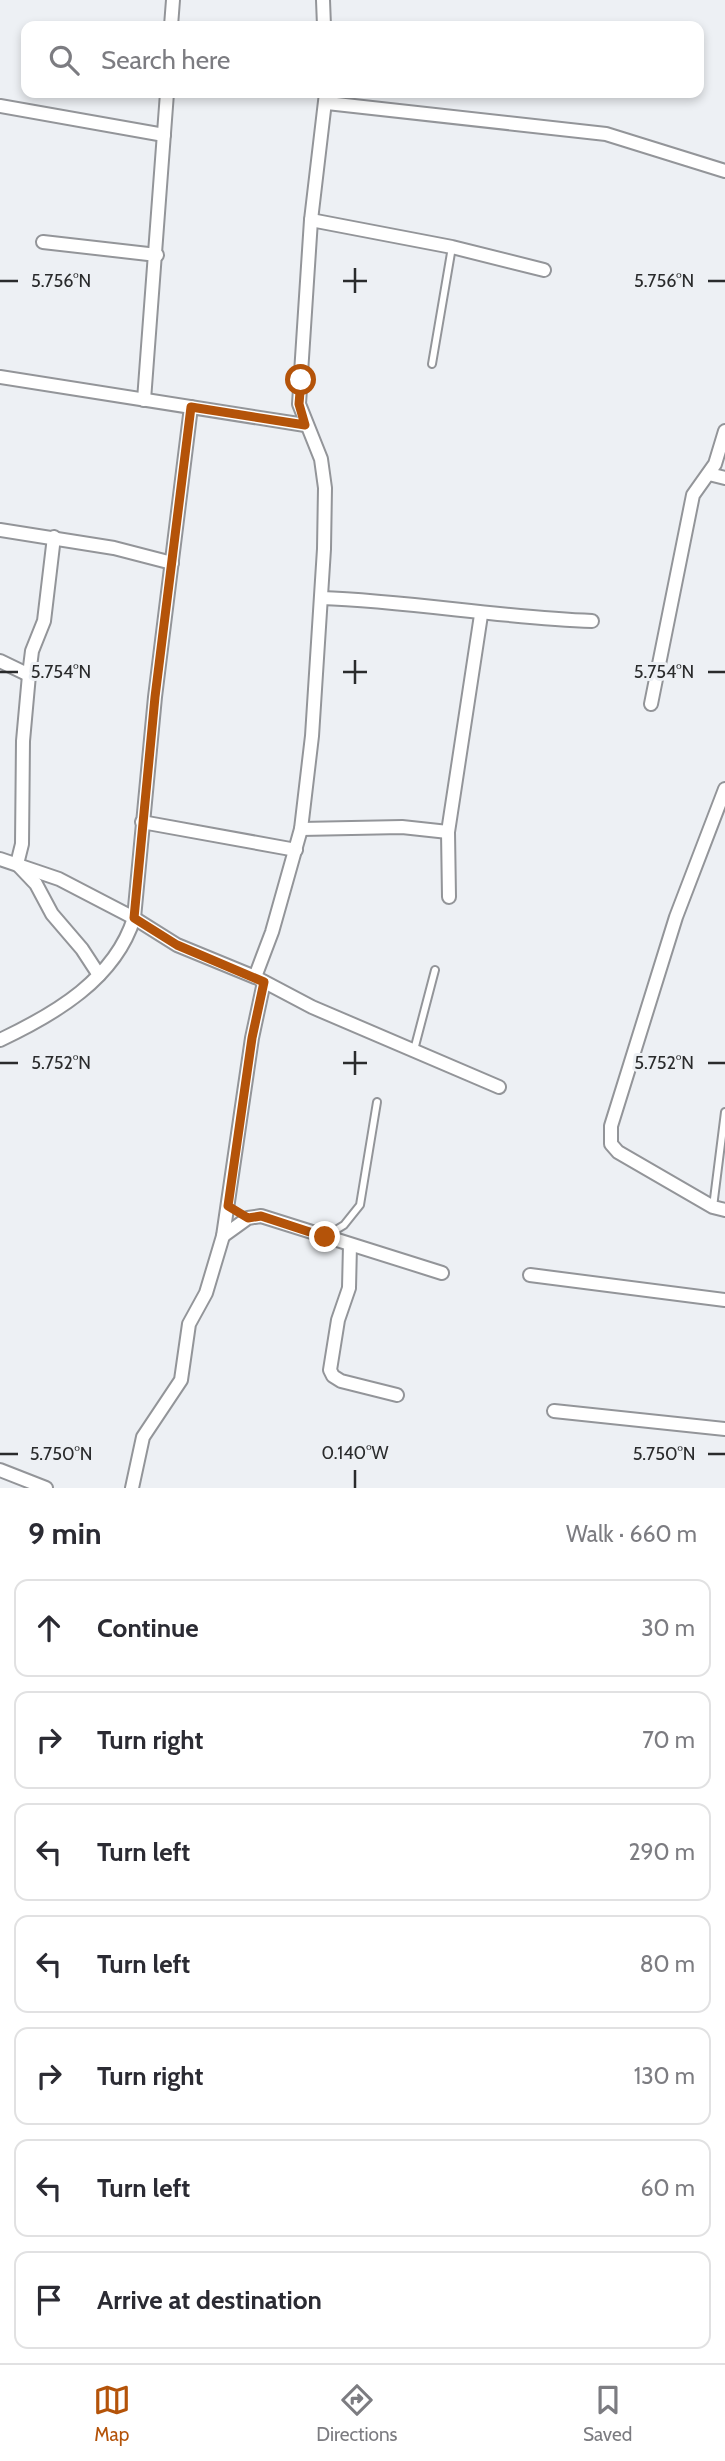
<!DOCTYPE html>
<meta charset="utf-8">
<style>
body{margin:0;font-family:Cabin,sans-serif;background:#f7f7f7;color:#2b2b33}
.stop{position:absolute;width:21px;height:21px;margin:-16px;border:5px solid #b45309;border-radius:50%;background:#fff}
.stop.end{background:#b45309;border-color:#fff;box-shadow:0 2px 7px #0008}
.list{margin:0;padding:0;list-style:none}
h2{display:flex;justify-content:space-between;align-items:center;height:91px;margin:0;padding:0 28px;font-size:30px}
h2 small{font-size:23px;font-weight:400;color:#7c7c81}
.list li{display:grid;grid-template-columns:46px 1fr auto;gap:21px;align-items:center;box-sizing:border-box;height:98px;margin:0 14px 14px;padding:0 14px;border:2px solid #e1e1e2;border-radius:14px}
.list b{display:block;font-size:26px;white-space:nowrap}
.list em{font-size:23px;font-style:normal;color:#7c7c81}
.icon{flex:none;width:38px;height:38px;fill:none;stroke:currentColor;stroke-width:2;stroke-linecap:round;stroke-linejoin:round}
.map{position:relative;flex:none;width:725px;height:1488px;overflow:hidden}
.search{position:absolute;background:#fff;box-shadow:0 4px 10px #0003;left:21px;right:21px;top:21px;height:77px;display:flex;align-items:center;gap:18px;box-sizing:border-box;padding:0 24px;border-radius:14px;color:#7c7c81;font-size:26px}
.sheet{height:875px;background:#fff}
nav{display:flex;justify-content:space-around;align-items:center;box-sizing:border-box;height:98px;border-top:2px solid #e1e1e2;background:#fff;font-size:19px;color:#7c7c81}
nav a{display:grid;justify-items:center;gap:4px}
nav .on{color:#b45309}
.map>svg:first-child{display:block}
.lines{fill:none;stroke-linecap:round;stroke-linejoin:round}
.lane-casing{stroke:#939599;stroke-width:10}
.street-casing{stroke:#939599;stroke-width:16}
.lane{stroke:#fff;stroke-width:6}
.street{stroke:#fff;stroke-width:12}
.route{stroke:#b45309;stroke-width:9}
.ticks{fill:none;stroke:#2a2b2c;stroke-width:2.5}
.ticks-label{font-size:18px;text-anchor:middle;fill:#2a2b2c;stroke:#edf0f4;stroke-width:6;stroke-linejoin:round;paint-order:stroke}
</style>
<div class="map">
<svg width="725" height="1488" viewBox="0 0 725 1488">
<rect width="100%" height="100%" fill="#edf0f4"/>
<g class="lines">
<g class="lane-casing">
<g id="lane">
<polyline points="432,364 452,247"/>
<polyline points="414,1050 435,970"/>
<polyline points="713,1207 725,1112"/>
<polyline points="326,1236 344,1225 360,1205 377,1102"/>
</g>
</g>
<g class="street-casing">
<g id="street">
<polyline points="323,0 324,26"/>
<polyline points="171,26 173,0"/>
<polyline points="327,103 606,134 725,171"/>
<polyline points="0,106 164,135"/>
<polyline points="311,220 452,247 544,270"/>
<polyline points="43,242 157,255"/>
<polyline points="0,377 305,425"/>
<polyline points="144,400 167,93"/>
<polyline points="709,474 725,478"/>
<polyline points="0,530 114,548 172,563"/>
<polyline points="54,537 44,621 32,651 29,675 23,741 22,844 17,864 36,884 52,914 82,949 99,975"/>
<path d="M321 598C412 601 501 618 592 621"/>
<polyline points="0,661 29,675"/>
<polyline points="651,704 693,495 715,464 725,431"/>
<polyline points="725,789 676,917 611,1126 611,1144 618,1152 713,1207 725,1210"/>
<polyline points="142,822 296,850"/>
<polyline points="301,829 402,827 448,832"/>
<polyline points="0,859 59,879 134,918 177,945 255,977 272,932 301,829 312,736 324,549 325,488 321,459 299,404 311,220 326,93"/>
<polyline points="449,897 448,832 481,615"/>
<polyline points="259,979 312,1007 499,1087"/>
<path d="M0 1040C55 1014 115 979 134 918L155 697 191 407"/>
<polyline points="223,1236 248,1218 261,1216 442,1273"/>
<polyline points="350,1245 349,1288 338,1320 330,1370 333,1376 341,1381 397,1395"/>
<polyline points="530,1275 725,1300"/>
<polyline points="554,1411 725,1429"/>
<polyline points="0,1470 46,1488"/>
<polyline points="132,1488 143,1437 181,1380 189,1324 206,1293 223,1236 252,1038 264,982"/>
</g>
</g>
<use href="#lane" class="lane"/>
<use href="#street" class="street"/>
</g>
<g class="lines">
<polyline class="route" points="301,380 299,404 305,425 191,407 155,697 134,918 177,945 264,982 252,1038 228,1206 248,1218 261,1216 325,1237"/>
</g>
<path class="ticks" d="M355 268V293M0 281H18M343 281H367M708 281H725M355 660V684M0 672H18M343 672H367M708 672H725M355 1051V1075M0 1063H18M343 1063H367M708 1063H725M0 1454H18M708 1454H725M355 1470V1488"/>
<g class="ticks-label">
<text x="61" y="287">5.756°N</text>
<text x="664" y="287">5.756°N</text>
<text x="61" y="678">5.754°N</text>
<text x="664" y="678">5.754°N</text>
<text x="61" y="1069">5.752°N</text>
<text x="664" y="1069">5.752°N</text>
<text x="355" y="1459">0.140°W</text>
<text x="61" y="1460">5.750°N</text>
<text x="664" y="1460">5.750°N</text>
</g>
</svg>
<div class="stop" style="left:301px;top:380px"></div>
<div class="stop end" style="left:325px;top:1237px"></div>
<div class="search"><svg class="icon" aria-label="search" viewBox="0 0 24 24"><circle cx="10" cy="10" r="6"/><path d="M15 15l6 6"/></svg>Search here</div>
</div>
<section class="sheet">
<h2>9 min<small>Walk · 660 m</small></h2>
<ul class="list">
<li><svg class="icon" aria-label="ahead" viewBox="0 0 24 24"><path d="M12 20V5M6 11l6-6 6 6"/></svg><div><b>Continue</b></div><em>30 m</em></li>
<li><svg class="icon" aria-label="right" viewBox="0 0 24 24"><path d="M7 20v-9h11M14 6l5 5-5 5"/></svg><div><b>Turn right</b></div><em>70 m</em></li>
<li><svg class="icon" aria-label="left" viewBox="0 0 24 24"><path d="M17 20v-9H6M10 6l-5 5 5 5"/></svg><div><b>Turn left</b></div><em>290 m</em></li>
<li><svg class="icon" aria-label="left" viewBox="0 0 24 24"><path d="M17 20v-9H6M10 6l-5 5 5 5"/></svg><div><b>Turn left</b></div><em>80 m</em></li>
<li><svg class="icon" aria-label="right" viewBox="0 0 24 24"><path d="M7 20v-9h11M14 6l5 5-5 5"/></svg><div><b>Turn right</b></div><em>130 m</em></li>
<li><svg class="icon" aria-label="left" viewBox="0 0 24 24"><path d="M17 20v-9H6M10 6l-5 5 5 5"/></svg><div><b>Turn left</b></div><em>60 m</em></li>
<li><svg class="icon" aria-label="arrive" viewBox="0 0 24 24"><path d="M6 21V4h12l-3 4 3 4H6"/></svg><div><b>Arrive at destination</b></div></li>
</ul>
</section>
<nav>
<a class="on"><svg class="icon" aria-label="map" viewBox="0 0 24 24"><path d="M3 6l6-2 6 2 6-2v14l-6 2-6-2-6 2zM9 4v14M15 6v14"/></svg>Map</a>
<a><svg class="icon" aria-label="directions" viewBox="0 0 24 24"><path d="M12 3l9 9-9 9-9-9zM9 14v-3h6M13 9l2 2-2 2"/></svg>Directions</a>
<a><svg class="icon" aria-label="saved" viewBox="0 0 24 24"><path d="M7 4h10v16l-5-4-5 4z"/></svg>Saved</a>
</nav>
